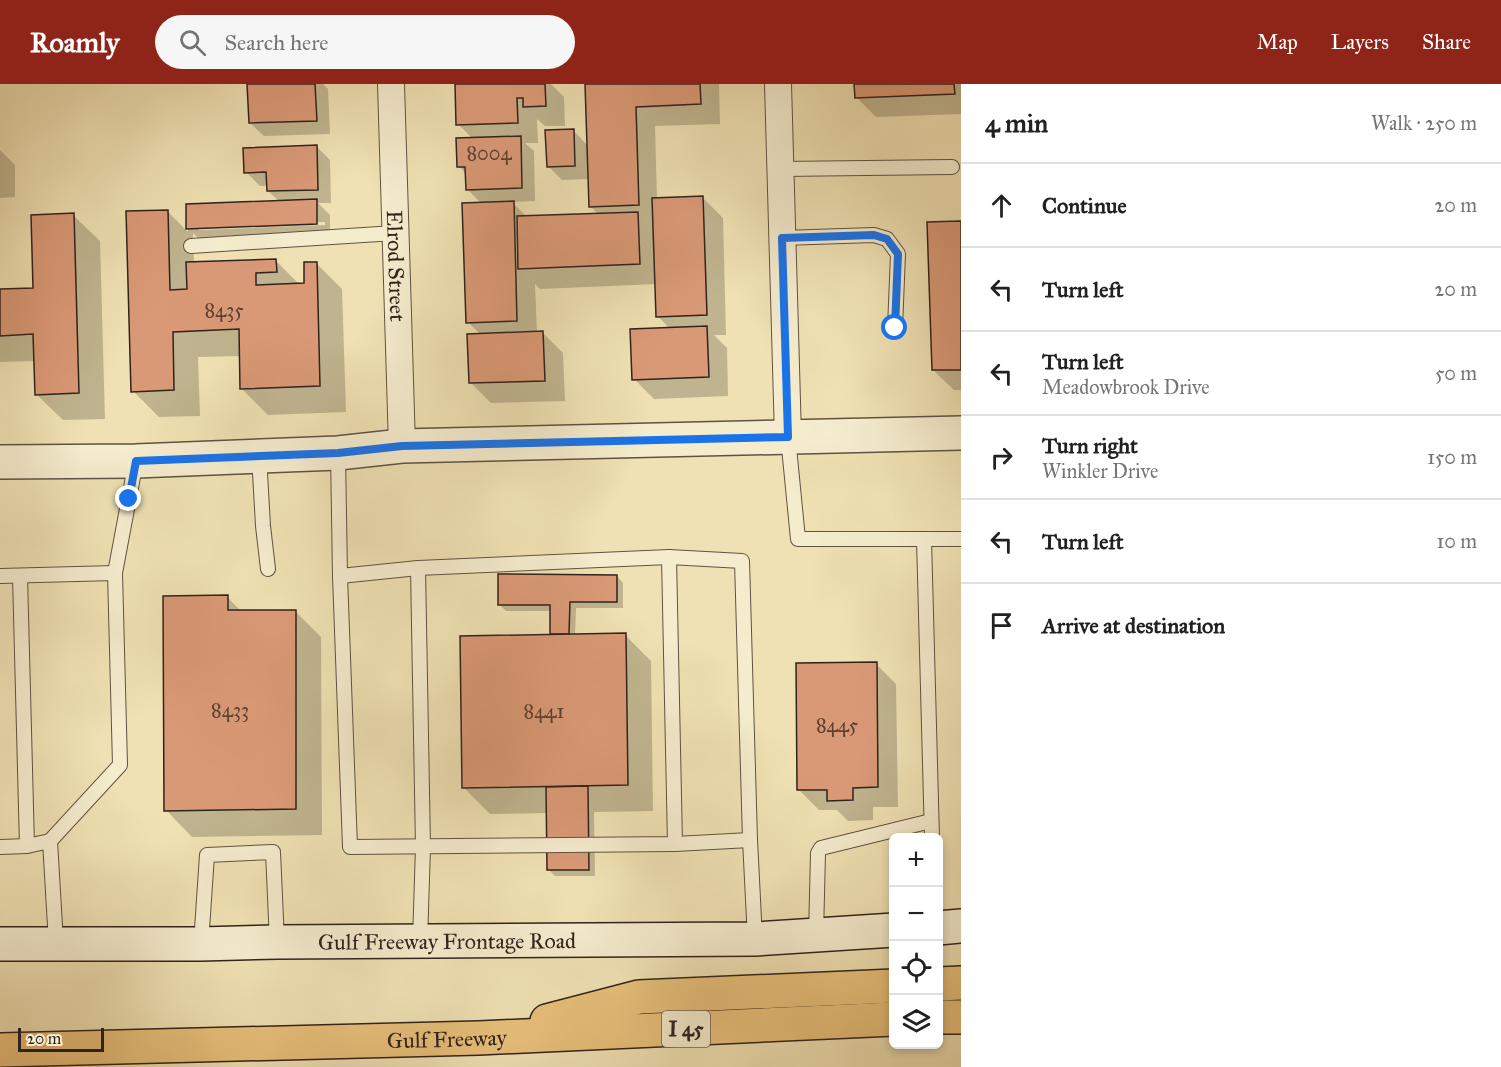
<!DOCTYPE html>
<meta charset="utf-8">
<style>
body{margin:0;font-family:"IM FELL Great Primer",serif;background:#f6f6f6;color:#202124}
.controls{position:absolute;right:18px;bottom:18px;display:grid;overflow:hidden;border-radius:9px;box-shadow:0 3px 9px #0003}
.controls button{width:54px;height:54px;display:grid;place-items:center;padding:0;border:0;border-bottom:2px solid #e0e0e0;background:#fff;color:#202124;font:30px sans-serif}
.scale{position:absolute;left:18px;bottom:15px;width:86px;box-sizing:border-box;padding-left:6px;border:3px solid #31221c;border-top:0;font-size:16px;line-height:21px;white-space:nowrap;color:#31221c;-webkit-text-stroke:4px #f5ecce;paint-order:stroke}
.stop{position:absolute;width:18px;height:18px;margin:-14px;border:4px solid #1a73e8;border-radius:50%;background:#fff}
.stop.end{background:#1a73e8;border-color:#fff;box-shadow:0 2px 6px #0008}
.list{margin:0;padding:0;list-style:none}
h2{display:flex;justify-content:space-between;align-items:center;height:78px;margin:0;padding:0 24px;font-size:26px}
h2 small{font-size:20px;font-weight:400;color:#757577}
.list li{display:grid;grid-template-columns:39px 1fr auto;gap:18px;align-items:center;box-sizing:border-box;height:84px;padding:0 24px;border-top:2px solid #e0e0e0}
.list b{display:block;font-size:22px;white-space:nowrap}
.list p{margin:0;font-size:20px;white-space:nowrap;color:#757577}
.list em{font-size:20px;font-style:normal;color:#757577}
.icon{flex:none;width:33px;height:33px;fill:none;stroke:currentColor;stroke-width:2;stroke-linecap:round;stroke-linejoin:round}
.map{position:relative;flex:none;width:961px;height:983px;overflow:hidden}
header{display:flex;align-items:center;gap:36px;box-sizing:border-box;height:84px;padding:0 30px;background:#8f2418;color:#fff}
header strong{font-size:28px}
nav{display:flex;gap:33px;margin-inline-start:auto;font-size:21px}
.search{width:420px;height:54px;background:#f6f6f6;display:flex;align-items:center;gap:15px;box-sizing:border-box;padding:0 21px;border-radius:33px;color:#757577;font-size:22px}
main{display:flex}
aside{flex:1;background:#fff}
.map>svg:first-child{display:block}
.shadow{fill:#0003;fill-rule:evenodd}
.building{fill:#da9976;stroke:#31221c;stroke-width:1.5}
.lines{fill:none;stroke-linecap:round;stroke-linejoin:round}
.service-casing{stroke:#605242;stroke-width:16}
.minor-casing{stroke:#605242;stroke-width:28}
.tertiary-casing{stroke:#605242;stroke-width:36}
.secondary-casing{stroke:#31221c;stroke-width:36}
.motorway-casing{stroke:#31221c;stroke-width:36}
.service{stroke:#f5ecce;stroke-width:14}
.minor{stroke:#f5ecce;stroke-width:26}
.tertiary{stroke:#f5ecce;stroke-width:33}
.secondary{stroke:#f5ecce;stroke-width:33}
.motorway{stroke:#e8c07a;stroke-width:33}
.route{stroke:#1a73e8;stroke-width:8}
.labels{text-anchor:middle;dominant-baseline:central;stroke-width:5;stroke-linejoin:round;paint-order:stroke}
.number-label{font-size:20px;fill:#5b4032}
.shield{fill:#f5ecce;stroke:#6c5f51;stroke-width:1.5}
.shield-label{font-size:21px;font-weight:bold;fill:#31221c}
.street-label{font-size:22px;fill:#31221c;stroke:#f5ecce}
</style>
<header>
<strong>Roamly</strong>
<div class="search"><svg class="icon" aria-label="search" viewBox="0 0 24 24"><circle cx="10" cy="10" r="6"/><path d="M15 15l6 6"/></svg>Search here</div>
<nav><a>Map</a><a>Layers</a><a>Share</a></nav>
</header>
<main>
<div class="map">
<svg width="961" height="983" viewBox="0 0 961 983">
<rect width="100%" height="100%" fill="#efe1b3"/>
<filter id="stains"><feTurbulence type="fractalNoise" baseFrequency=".00333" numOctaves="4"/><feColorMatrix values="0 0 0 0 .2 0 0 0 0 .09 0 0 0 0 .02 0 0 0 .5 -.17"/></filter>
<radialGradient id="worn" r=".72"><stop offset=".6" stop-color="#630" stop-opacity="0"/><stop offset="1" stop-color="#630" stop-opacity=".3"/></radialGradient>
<g class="shadow">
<polygon points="249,0 323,0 328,5 330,50 264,52 250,39"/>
<polygon points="457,0 551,0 564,13 565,42 545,42 537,35 538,59 525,59 534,67 535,117 512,118 528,134 599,131 590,122 589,95 562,96 548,82 573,46 588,62 586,0 719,0 720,40 655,42 657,115 702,113 723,134 726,251 714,251 727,264 728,312 654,315 634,295 670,245 658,232 657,200 540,205 535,200 537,249 543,249 563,269 565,317 491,319 471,299 481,251 468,238 482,120 467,105 467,91 459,82 473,55 458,40"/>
<polygon points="856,0 961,0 961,30 876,33 856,13"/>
<path d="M317 63 330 76 331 119H318L330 131V153L202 158 193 149 194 179 276 177 300 201H306L316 179 342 205 346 328 268 331 242 305 241 272 198 273 200 332 159 333 133 307 167 127 188 148 187 121 280 118 268 107V102H260L246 88ZM325 138V141L199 146V143Z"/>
<polygon points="0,66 15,81 15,113 0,114"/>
<polygon points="73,131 100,157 105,335 63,336 36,310 35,277 0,278 0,207 34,206"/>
<polygon points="961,139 961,306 954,306 933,286"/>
<polygon points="617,492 623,499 623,524 576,524 575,552 625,551 651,577 653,727 594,728 595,792 555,792 549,786 548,729 490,730 464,704 553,552 551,550 551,527 506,527 499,520"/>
<polygon points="227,513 242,528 295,527 321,553 322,751 192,753 166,726"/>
<polygon points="876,580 896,600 898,723 873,723 873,736 848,737 837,726 819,726 799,706"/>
</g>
<g class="building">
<polygon points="247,0 315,0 317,37 249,39"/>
<polygon points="455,0 545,0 546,22 523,23 523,14 517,14 518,39 456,41"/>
<polygon points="585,0 700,0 701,20 636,23 639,121 589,123"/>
<polygon points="854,0 954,0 955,10 855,14"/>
<polygon points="574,45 575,82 547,83 545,46"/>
<polygon points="521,52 522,104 466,106 465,83 457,83 456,54"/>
<polygon points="317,61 318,106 267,107 266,88 244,89 243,64"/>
<polygon points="703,112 707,231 656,233 652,114"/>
<polygon points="317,115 317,140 186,145 186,120"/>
<polygon points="514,117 517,237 466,239 462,119"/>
<polygon points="168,126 170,206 187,205 186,178 276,175 277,188 256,189 256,201 304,199 304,178 317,178 320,302 240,305 239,245 173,248 174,306 131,308 126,127"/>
<polygon points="638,128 640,180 518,185 517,132"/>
<polygon points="74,129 79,309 35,311 33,250 0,252 0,205 33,204 31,131"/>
<polygon points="961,137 961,286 932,286 927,138"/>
<polygon points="707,242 709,293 632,296 630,245"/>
<polygon points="543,247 545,297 469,299 467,250"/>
<polygon points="498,490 617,491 617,518 570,518 569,550 550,550 550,521 498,521"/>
<polygon points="228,511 228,526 296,526 296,725 164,727 163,512"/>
<polygon points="626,549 628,701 462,704 460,552"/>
<polygon points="877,578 878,703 853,704 853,716 827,717 827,706 797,706 796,579"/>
<polygon points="588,702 589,786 547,786 546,703"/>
</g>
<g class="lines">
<g class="service-casing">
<g id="service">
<polyline points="780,85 952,83"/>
<polyline points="782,154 874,151 887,155 898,170 895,244"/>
<polyline points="191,162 395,149"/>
<polyline points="788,353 798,455 961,455"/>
<polyline points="338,369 340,492 350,763 675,760 750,756"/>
<polyline points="259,371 263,442 268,485"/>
<polyline points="924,455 932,754"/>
<polyline points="669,473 675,760"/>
<polyline points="418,484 423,763 420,857"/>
<polyline points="0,492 115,489"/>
<polyline points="20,492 27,762"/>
<polyline points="340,492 418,484 669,473 742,477 750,756 755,855"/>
<polyline points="50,757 56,859"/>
<polyline points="0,763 27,762 50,757 120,681 115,489 136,377"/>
<polyline points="816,851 818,769 821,764 931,737"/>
<polyline points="201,860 207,771 273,768 277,858"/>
</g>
</g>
<g class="minor-casing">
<g id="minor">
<path id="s1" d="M391 0 402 362"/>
<polyline points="778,0 788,353"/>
</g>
</g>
<g class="tertiary-casing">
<polyline id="tertiary" points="0,378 136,377 338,369 402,362 961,349"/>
</g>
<g class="secondary-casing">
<g id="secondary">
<polyline points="938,844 961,842"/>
<path id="s2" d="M0 860H201L277 858 755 855 894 846"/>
</g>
</g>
<g class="motorway-casing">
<g id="motorway">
<polyline points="938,900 961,899"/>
<polyline points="938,933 961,933"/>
<polyline points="547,937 639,913 894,902"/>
<path id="s3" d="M0 966 479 954 894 935"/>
</g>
</g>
<use href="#service" class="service"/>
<use href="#minor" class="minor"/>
<use href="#tertiary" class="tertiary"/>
<use href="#secondary" class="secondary"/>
<use href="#motorway" class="motorway"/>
</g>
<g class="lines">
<polyline class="route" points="129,415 136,377 338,369 402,362 788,353 782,154 874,151 887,155 898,170 895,244"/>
</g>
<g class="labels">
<g class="number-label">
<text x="489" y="69">8004</text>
<text x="224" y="226">8435</text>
<text x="230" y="626">8433</text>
<text x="544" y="627">8441</text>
<text x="837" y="641">8445</text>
</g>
<rect class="shield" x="662" y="927" width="48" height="36" rx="4.5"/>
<g class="shield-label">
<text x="686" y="945">I 45</text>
</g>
<g class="street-label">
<text stroke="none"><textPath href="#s1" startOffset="182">Elrod Street</textPath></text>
<text stroke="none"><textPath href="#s2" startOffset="447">Gulf Freeway Frontage Road</textPath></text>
<text stroke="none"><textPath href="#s3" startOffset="447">Gulf Freeway</textPath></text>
</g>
</g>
<rect width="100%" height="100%" filter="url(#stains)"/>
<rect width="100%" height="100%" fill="url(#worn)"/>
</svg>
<div class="controls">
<button>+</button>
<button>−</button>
<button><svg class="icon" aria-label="locate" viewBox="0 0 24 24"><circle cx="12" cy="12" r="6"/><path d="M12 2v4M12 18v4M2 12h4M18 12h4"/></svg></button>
<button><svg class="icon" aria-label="layers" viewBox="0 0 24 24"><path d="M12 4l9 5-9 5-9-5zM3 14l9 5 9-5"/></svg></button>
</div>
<div class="scale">20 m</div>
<div class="stop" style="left:895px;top:244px"></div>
<div class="stop end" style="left:129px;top:415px"></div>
</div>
<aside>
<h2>4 min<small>Walk · 250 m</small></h2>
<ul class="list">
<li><svg class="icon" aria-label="ahead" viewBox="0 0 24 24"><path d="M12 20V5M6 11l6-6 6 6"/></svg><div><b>Continue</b></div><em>20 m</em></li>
<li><svg class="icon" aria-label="left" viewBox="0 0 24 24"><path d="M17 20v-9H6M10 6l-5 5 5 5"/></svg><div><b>Turn left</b></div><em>20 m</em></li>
<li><svg class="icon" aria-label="left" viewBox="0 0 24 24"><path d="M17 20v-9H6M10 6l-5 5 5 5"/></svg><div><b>Turn left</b><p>Meadowbrook Drive</p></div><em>50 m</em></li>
<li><svg class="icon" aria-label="right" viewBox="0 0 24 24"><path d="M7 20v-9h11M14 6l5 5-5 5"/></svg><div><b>Turn right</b><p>Winkler Drive</p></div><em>150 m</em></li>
<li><svg class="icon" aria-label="left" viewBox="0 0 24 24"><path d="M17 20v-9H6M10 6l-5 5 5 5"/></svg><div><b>Turn left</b></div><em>10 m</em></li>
<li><svg class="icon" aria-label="arrive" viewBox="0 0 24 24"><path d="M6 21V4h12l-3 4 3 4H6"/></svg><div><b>Arrive at destination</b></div></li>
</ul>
</aside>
</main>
